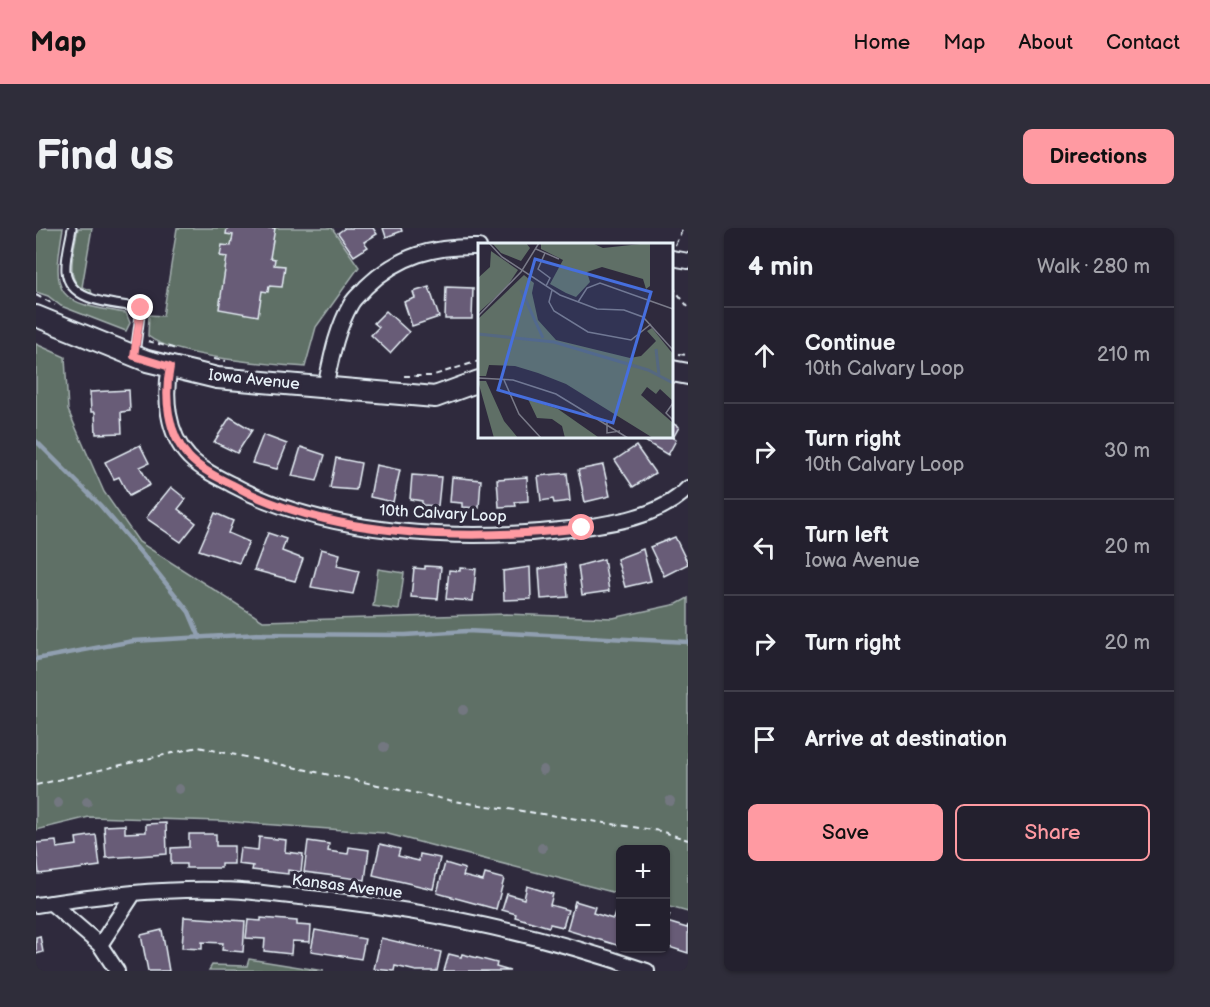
<!DOCTYPE html>
<meta charset="utf-8">
<style>
body{margin:0;font-family:"Balsamiq Sans",sans-serif;background:#2f2d3a;color:#f1f3f6}
.controls{position:absolute;right:18px;bottom:18px;display:grid;overflow:hidden;border-radius:9px;box-shadow:0 2px 4px #0004}
.controls button{width:54px;height:54px;display:grid;place-items:center;padding:0;border:0;border-bottom:2px solid #403e4a;background:#23202e;color:#f1f3f6;font:30px sans-serif}
.stop{position:absolute;width:18px;height:18px;margin:-14px;border:4px solid #ff9aa2;border-radius:50%;background:#fff}
.stop.end{background:#ff9aa2;border-color:#fff;box-shadow:0 2px 6px #0008}
.list{margin:0;padding:0;list-style:none}
h2{display:flex;justify-content:space-between;align-items:center;height:78px;margin:0;padding:0 24px;font-size:26px}
h2 small{font-size:20px;font-weight:400;color:#a3a3aa}
.list li{display:grid;grid-template-columns:39px 1fr auto;gap:18px;align-items:center;box-sizing:border-box;height:96px;padding:0 24px;border-top:2px solid #403e4a}
.list b{display:block;font-size:22px;white-space:nowrap}
.list p{margin:0;font-size:20px;white-space:nowrap;color:#a3a3aa}
.list em{font-size:20px;font-style:normal;color:#a3a3aa}
.actions{display:flex;gap:12px;padding:18px 24px}
.actions a{flex:1;padding:14px 0;border:2px solid #ff9aa2;border-radius:9px;text-align:center;font-size:21px;color:#ff9aa2}
.actions .main{background:#ff9aa2;color:#111}
.icon{flex:none;width:33px;height:33px;fill:none;stroke:currentColor;stroke-width:2;stroke-linecap:round;stroke-linejoin:round}
.map{position:relative;flex:none;width:652px;height:743px;overflow:hidden;border-radius:9px}
header{display:flex;align-items:center;gap:36px;box-sizing:border-box;height:84px;padding:0 30px;background:#ff9aa2;color:#111}
header strong{font-size:28px}
nav{display:flex;gap:33px;margin-inline-start:auto;font-size:21px}
.intro{display:flex;align-items:center;justify-content:space-between;box-sizing:border-box;height:144px;padding:0 36px}
h1{margin:0;font-size:42px}
.button{padding:15px 27px;border-radius:9px;background:#ff9aa2;color:#111;font-size:21px;font-weight:700}
main{display:flex;gap:36px;padding:0 36px}
aside{flex:1;background:#23202e;border-radius:9px;box-shadow:0 2px 4px #0004}
.map>svg:first-child{display:block}
.green{fill:#5f6f66;stroke:#a4b0af;stroke-width:1.5}
.lines{fill:none;stroke-linecap:round;stroke-linejoin:round}
.stream{stroke:#909fb0;stroke-width:4.5}
.building{fill:#675b77;stroke:#e8f1f8;stroke-width:1.5}
.lane-casing{stroke:#e8f1f8;stroke-width:11}
.street-casing{stroke:#e8f1f8;stroke-width:18}
.secondary-casing{stroke:#e8f1f8;stroke-width:24}
.path{stroke:#e8f1f8;stroke-width:2;stroke-dasharray:6 4.5;stroke-linecap:butt}
.lane{stroke:#2f2a3d;stroke-width:7}
.street{stroke:#2f2a3d;stroke-width:14}
.secondary{stroke:#2f2a3d;stroke-width:20}
.tree{fill:#737780}
.route{stroke:#ff9aa2;stroke-width:8}
.labels{text-anchor:middle;dominant-baseline:central;stroke-width:6;stroke-linejoin:round;paint-order:stroke}
.street-label{font-size:16px;fill:#e8f1f8;stroke:#2f2a3d}
.inset-river{fill:none;stroke:#556880;stroke-width:3}
.inset-road{fill:none;stroke:#797a88;stroke-width:1.5}
.view{fill:#466fde;fill-opacity:0.15;stroke:#466fde;stroke-width:3}
.inset-edge{fill:none;stroke:#e8f1f8;stroke-width:3}
</style>
<header>
<strong>Map</strong>
<nav><a>Home</a><a>Map</a><a>About</a><a>Contact</a></nav>
</header>
<div class="intro"><h1>Find us</h1><a class="button">Directions</a></div>
<main>
<div class="map">
<svg width="652" height="743" viewBox="0 0 652 743">
<rect width="100%" height="100%" fill="#2f2a3d"/>
<filter id="ink" filterUnits="userSpaceOnUse"><feTurbulence type="fractalNoise" baseFrequency=".0167" numOctaves="2"/><feDisplacementMap in="SourceGraphic" scale="12" xChannelSelector="R" yChannelSelector="G"/><feConvolveMatrix kernelMatrix="1 2 1 2 8 2 1 2 1" color-interpolation-filters="sRGB"/></filter>
<g filter="url(#ink)">
<g class="green">
<path d="M0 0H27C15 70 21 74 90 85L94 95 90 103 25 78 12 68 0 64Z"/>
<path d="M42 0H56L46 59 55 62 56 66C25 58 38 23 42 0Z"/>
<path d="M141 0H296L323 39 280 99 269 139C233 136 138 129 112 108L113 87 127 88Z"/>
<polygon points="0,116 29,129 32,182 68,264 103,314 227,393 470,386 577,390 641,376 652,370 652,684 630,678 630,622 584,622 584,666 348,605 184,593 53,589 0,602"/>
<polygon points="342,341 368,345 363,382 337,378"/>
<polygon points="213,731 288,743 173,742 176,737 211,738"/>
</g>
<g class="lines">
<g class="stream">
<polyline points="0,213 64,277 112,333 153,384 164,410"/>
<polyline points="0,431 97,413 224,406 369,407 431,403 652,414"/>
</g>
</g>
<g class="building">
<polygon points="191,0 239,0 234,30 239,31 238,37 249,38 246,59 233,58 232,64 226,63 222,88 183,81 191,29 184,28 186,17 195,18 197,7 190,6"/>
<polygon points="309,0 337,0 341,6 328,14 332,19 318,28 302,5"/>
<polygon points="347,0 365,0 366,3 350,9"/>
<polygon points="393,59 403,89 376,98 368,74 379,70 377,64"/>
<polygon points="410,59 437,60 436,91 409,91"/>
<polygon points="350,83 373,104 354,125 335,107 343,99 338,95"/>
<polygon points="93,162 94,183 85,184 86,205 60,206 59,184 55,184 54,164"/>
<polygon points="194,189 216,202 201,225 178,214"/>
<polygon points="636,195 643,199 637,210 640,212 632,227 607,212 609,208 636,208"/>
<polygon points="227,207 251,216 241,241 216,235"/>
<polygon points="104,217 113,235 104,239 114,257 93,268 83,249 78,251 69,234"/>
<polygon points="600,218 619,245 597,259 579,232"/>
<polygon points="265,219 289,227 281,253 256,248"/>
<polygon points="300,230 325,235 320,262 294,260"/>
<polygon points="340,237 364,242 357,274 334,269"/>
<polygon points="567,237 574,268 549,274 542,242"/>
<polygon points="531,245 534,273 518,275 517,271 505,273 502,248"/>
<polygon points="376,247 405,249 402,278 386,277 386,273 374,271"/>
<polygon points="416,249 445,252 443,280 426,279 426,275 414,274"/>
<polygon points="491,249 492,273 479,274 480,278 463,279 461,251"/>
<polygon points="135,259 150,271 142,281 160,295 145,314 110,290"/>
<polygon points="179,285 197,293 192,305 213,314 203,335 163,322"/>
<polygon points="232,305 250,311 246,323 267,331 259,353 218,342"/>
<polygon points="639,309 652,336 628,348 614,319"/>
<polygon points="285,321 304,326 301,338 323,343 317,366 275,359"/>
<polygon points="607,321 615,353 589,359 581,331"/>
<polygon points="568,331 573,363 546,367 542,338"/>
<polygon points="529,336 532,369 505,371 503,341"/>
<polygon points="389,338 405,339 402,371 375,369 378,340 389,341"/>
<polygon points="494,339 495,371 468,372 467,343"/>
<polygon points="424,340 440,341 437,373 410,371 413,342 424,343"/>
<polygon points="130,595 131,626 70,630 68,598 89,597 89,605 110,604 110,596"/>
<polygon points="153,606 180,606 180,618 198,618 198,636 185,636 185,640 150,640 150,636 135,636 135,620 153,619"/>
<polygon points="60,607 64,638 3,646 0,615 20,613 21,620 41,617 40,610"/>
<polygon points="223,609 250,612 249,624 267,626 265,644 252,642 252,646 216,642 217,638 202,636 204,620 222,622"/>
<polygon points="272,613 293,616 292,623 312,626 313,619 333,622 329,652 268,644"/>
<polygon points="344,616 364,621 362,628 383,633 384,626 404,630 397,661 337,647"/>
<polygon points="409,635 429,641 427,648 447,653 449,646 468,651 460,681 401,665"/>
<polygon points="491,658 517,666 514,677 532,682 527,699 514,696 513,699 479,689 480,686 466,682 471,666 488,671"/>
<polygon points="539,673 559,679 557,685 577,691 579,685 584,686 584,718 531,702"/>
<polygon points="630,686 634,687 631,694 651,700 652,697 652,725 630,718"/>
<polygon points="148,689 209,693 207,724 186,722 187,715 166,714 166,721 146,720"/>
<polygon points="225,690 261,693 261,697 275,698 274,714 256,713 255,726 228,723 229,711 210,710 212,692 225,693"/>
<polygon points="126,702 133,743 112,743 105,707"/>
<polygon points="279,702 329,711 325,731 275,723"/>
<polygon points="4,708 7,724 0,726 0,709"/>
<polygon points="345,710 405,724 401,743 380,743 359,738 358,743 338,741"/>
<polygon points="413,726 425,729 426,726 461,735 460,739 474,743 408,743"/>
</g>
<g class="lines">
<g class="lane-casing">
<path id="lane" d="M36 0C34 13 29 29 30 43 33 76 81 75 105 80L99 125"/>
</g>
<g class="street-casing">
<g id="street">
<polyline points="636,30 652,33"/>
<path d="M134 139C128 168 131 206 153 229 165 241 181 249 195 256 290 308 429 314 534 301 573 296 623 290 652 260"/>
<path d="M289 160C295 132 300 102 315 76 318 70 325 65 330 59 363 27 398 18 443 19"/>
<polyline points="15,675 64,717 81,743"/>
<path d="M0 677C62 668 123 660 186 662 209 662 232 666 254 668 375 679 496 703 611 743"/>
<polyline points="64,717 98,665"/>
</g>
</g>
<g class="secondary-casing">
<g id="secondary">
<polyline points="0,88 111,133 181,150 399,169 443,153"/>
<polyline points="636,143 652,146"/>
</g>
</g>
<g class="path">
<polyline points="639,17 647,0"/>
<polyline points="636,58 652,79"/>
<polyline points="0,67 19,77"/>
<polyline points="112,113 140,121"/>
<polyline points="643,126 652,127"/>
<polyline points="178,131 190,133"/>
<polyline points="368,148 395,148 443,133"/>
<polyline points="0,557 162,519 417,573 624,603 652,612"/>
</g>
<use href="#lane" class="lane"/>
<use href="#street" class="street"/>
<use href="#secondary" class="secondary"/>
</g>
<g class="tree">
<circle cx="427" cy="482" r="5"/>
<circle cx="348" cy="519" r="5"/>
<circle cx="507" cy="542" r="5"/>
<circle cx="143" cy="561" r="5"/>
<circle cx="634" cy="573" r="5"/>
<circle cx="51" cy="574" r="5"/>
<circle cx="22" cy="575" r="5"/>
<circle cx="506" cy="620" r="5"/>
</g>
</g>
<g class="lines" filter="url(#ink)">
<path class="route" d="M105 80 98 128 134 139C128 168 131 206 153 229 164 241 180 249 195 256 295 311 435 313 546 300"/>
</g>
<g class="labels">
<g class="street-label">
<text transform="translate(218 152) rotate(6)">Iowa Avenue</text>
<text transform="translate(407 286) rotate(3)">10th Calvary Loop</text>
<text transform="translate(311 659) rotate(7)">Kansas Avenue</text>
</g>
</g>
<g transform="translate(442 15)">
<rect width="195" height="195" fill="#2f2a3d"/>
<path d="M14 0H48L52 5 43 18 23 10ZM63 0H114L125 5 172 0V43L168 46 165 36 124 24 109 29 112 39 98 54 88 50 72 41 85 17 63 6ZM13 8 40 27 28 45 0 70V35L12 24ZM46 32 56 40 54 50 60 77 78 97 152 115 163 113 178 98 169 88 174 85 195 111V158L182 146 178 151 169 144 163 152 195 180V195H175L88 141 60 130 37 123 11 122 8 133H0V76ZM0 138H8L26 178 40 195H16ZM50 156 80 166 120 194 87 195 84 183 74 176 59 175Z" fill="#5f6f66"/>
<path class="inset-river" d="M43 47 65 95M0 91 76 99 170 127 195 140M178 106 181 132"/>
<path class="inset-road" d="M11 0 24 14 82 52 119 66 146 67 165 74 195 107M58 6 81 16M67 10 60 26 72 35 68 43M74 47 71 59 76 68 110 89 153 97 173 81M100 59 109 45 122 40 195 66M0 73 43 29 61 0M0 135 35 137 78 151 150 195M26 137 41 171 63 195M195 160 188 170 195 177M129 179V190L142 188"/>
<path class="view" d="M57 16 173 49 135 180 20 147Z"/>
<rect width="195" height="195" class="inset-edge"/>
</g>
</svg>
<div class="controls">
<button>+</button>
<button>−</button>
</div>
<div class="stop" style="left:546px;top:300px"></div>
<div class="stop end" style="left:105px;top:80px"></div>
</div>
<aside>
<h2>4 min<small>Walk · 280 m</small></h2>
<ul class="list">
<li><svg class="icon" aria-label="ahead" viewBox="0 0 24 24"><path d="M12 20V5M6 11l6-6 6 6"/></svg><div><b>Continue</b><p>10th Calvary Loop</p></div><em>210 m</em></li>
<li><svg class="icon" aria-label="right" viewBox="0 0 24 24"><path d="M7 20v-9h11M14 6l5 5-5 5"/></svg><div><b>Turn right</b><p>10th Calvary Loop</p></div><em>30 m</em></li>
<li><svg class="icon" aria-label="left" viewBox="0 0 24 24"><path d="M17 20v-9H6M10 6l-5 5 5 5"/></svg><div><b>Turn left</b><p>Iowa Avenue</p></div><em>20 m</em></li>
<li><svg class="icon" aria-label="right" viewBox="0 0 24 24"><path d="M7 20v-9h11M14 6l5 5-5 5"/></svg><div><b>Turn right</b></div><em>20 m</em></li>
<li><svg class="icon" aria-label="arrive" viewBox="0 0 24 24"><path d="M6 21V4h12l-3 4 3 4H6"/></svg><div><b>Arrive at destination</b></div></li>
</ul>
<div class="actions"><a class="main">Save</a><a>Share</a></div>
</aside>
</main>
